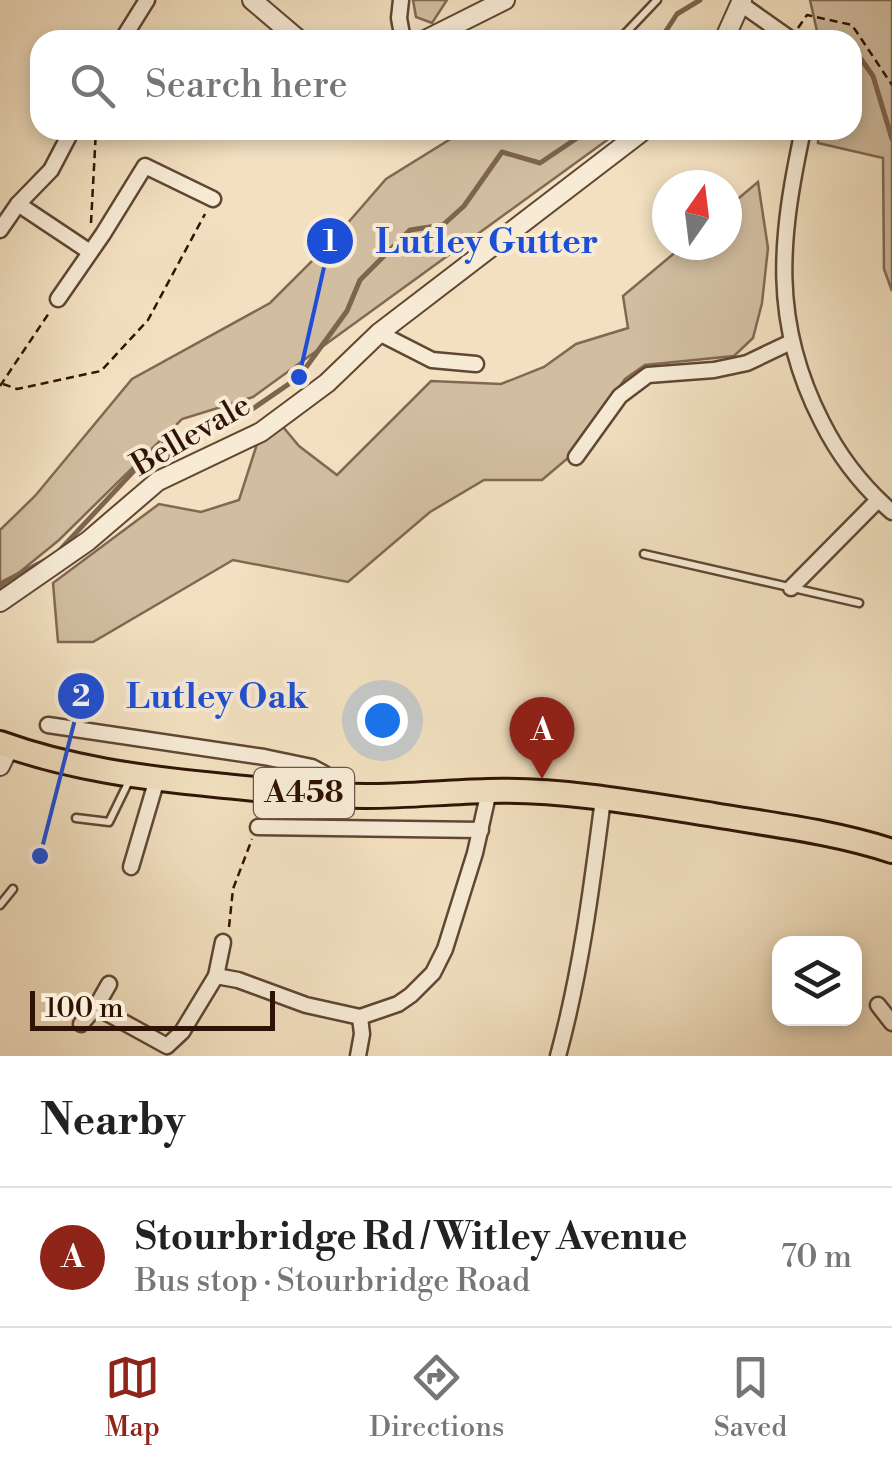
<!DOCTYPE html>
<meta charset="utf-8">
<style>
body{margin:0;font-family:"Libre Bodoni",serif;background:#f6f6f6;color:#222}
.controls{position:absolute;right:30px;bottom:30px;display:grid;overflow:hidden;border-radius:20px;box-shadow:0 5px 15px #0003}
.controls button{width:90px;height:90px;display:grid;place-items:center;padding:0;border:0;border-bottom:2px solid #e0e0e0;background:#fff;color:#222;font:50px sans-serif}
.compass{position:absolute;left:652px;top:170px;width:90px;height:90px;border-radius:50%;background:#fff;box-shadow:0 5px 15px #0003;rotate:14deg}
.scale{position:absolute;left:30px;bottom:25px;width:245px;box-sizing:border-box;padding-left:10px;border:5px solid #301304;border-top:0;font-size:28px;line-height:35px;white-space:nowrap;color:#301304;-webkit-text-stroke:8px #f7ebd6;paint-order:stroke}
.you{position:absolute;left:382px;top:720px;width:35px;height:35px;margin:-25px;border:8px solid #fff;border-radius:50%;background:#1a73e8;box-shadow:0 0 0 15px #1a73e833}
.badge{display:grid;place-items:center;width:65px;height:65px;border-radius:50%;background:#8f2418;color:#fff;font-size:32px;font-weight:700}
.pin{position:absolute;translate:-50% -82px;filter:drop-shadow(0 2px 5px #0008)}
.pin::after{content:'';position:absolute;top:52px;width:35px;height:30px;background:inherit;clip-path:polygon(0 0,100% 0,50% 100%)}
.list{margin:0;padding:0;list-style:none}
h2{display:flex;justify-content:space-between;align-items:center;height:130px;margin:0;padding:0 40px;font-size:42px}
h2 small{font-size:32px;font-weight:400;color:#767676}
.list li{display:grid;grid-template-columns:65px 1fr auto;gap:30px;align-items:center;box-sizing:border-box;height:140px;padding:0 40px;border-top:2px solid #e0e0e0}
.list b{display:block;font-size:38px;white-space:nowrap}
.list p{margin:0;font-size:32px;white-space:nowrap;color:#767676}
.list em{font-size:32px;font-style:normal;color:#767676}
.icon{flex:none;width:55px;height:55px;fill:none;stroke:currentColor;stroke-width:2;stroke-linecap:round;stroke-linejoin:round}
.map{position:relative;flex:none;width:892px;height:1056px;overflow:hidden}
.search{position:absolute;background:#fff;box-shadow:0 5px 15px #0003;left:30px;right:30px;top:30px;height:110px;display:flex;align-items:center;gap:25px;box-sizing:border-box;padding:0 35px;border-radius:30px;color:#767676;font-size:38px}
.sheet{height:270px;background:#fff}
nav{display:flex;justify-content:space-around;align-items:center;box-sizing:border-box;height:140px;border-top:2px solid #e0e0e0;background:#fff;font-size:28px;color:#767676}
nav a{display:grid;justify-items:center;gap:5px}
nav .on{color:#8f2418}
.map>svg:first-child{display:block}
.green{fill:#d1bda0;stroke:#806852;stroke-width:2.5}
.lines{fill:none;stroke-linecap:round;stroke-linejoin:round}
.stream{stroke:#7d644e;stroke-width:5}
.service-casing{stroke:#604633;stroke-width:11}
.minor-casing{stroke:#604633;stroke-width:19}
.tertiary-casing{stroke:#604633;stroke-width:22}
.trunk-casing{stroke:#301304;stroke-width:28}
.path{stroke:#301304;stroke-width:2.5;stroke-dasharray:8 5;stroke-linecap:butt}
.service{stroke:#f7ebd6;stroke-width:6}
.minor{stroke:#f7ebd6;stroke-width:14}
.tertiary{stroke:#f7ebd6;stroke-width:18}
.trunk{stroke:#f2e0c0;stroke-width:22}
.labels{text-anchor:middle;dominant-baseline:central;stroke-width:8;stroke-linejoin:round;paint-order:stroke}
.shield{fill:#f7ebd6;stroke:#6c5443;stroke-width:2.5}
.shield-label{font-size:30px;font-weight:bold;fill:#301304}
.street-label{font-size:32px;fill:#301304;stroke:#f7ebd6}
.leader{fill:none;stroke:#1d4ed8;stroke-width:4}
.callout-dot{fill:#1d4ed8;stroke:#f7ebd6;stroke-width:4}
.mark-label{font-size:30px;text-anchor:middle;font-weight:bold;fill:#fff}
.callout-label{font-size:35px;text-anchor:middle;font-weight:bold;fill:#1d4ed8;stroke:#f7ebd6;stroke-width:8;stroke-linejoin:round;paint-order:stroke}
</style>
<div class="map">
<svg width="892" height="1056" viewBox="0 0 892 1056">
<rect width="100%" height="100%" fill="#f2e0c0"/>
<filter id="stains"><feTurbulence type="fractalNoise" baseFrequency=".002" numOctaves="4"/><feColorMatrix values="0 0 0 0 .2 0 0 0 0 .09 0 0 0 0 .02 0 0 0 .5 -.17"/></filter>
<radialGradient id="worn" r=".72"><stop offset=".6" stop-color="#630" stop-opacity="0"/><stop offset="1" stop-color="#630" stop-opacity=".3"/></radialGradient>
<g class="green">
<polygon points="413,0 447,0 432,23 416,17"/>
<polygon points="810,0 892,0 892,291 884,269 883,158 818,143 819,130 852,130 852,40 819,40"/>
<polygon points="465,130 621,130 253,397 182,419 59,540 0,588 0,530 35,496 132,379 270,303 333,240 386,179"/>
<polygon points="758,182 768,248 762,303 753,338 734,356 645,365 625,379 568,458 542,480 484,480 430,512 348,582 233,560 93,642 58,642 53,583 159,504 201,512 239,500 257,444 279,422 299,446 337,475 431,381 501,384 544,367 576,344 628,328 623,296 684,245 727,245 727,208"/>
</g>
<g class="lines">
<g class="stream">
<polyline points="827,39 828,40"/>
<polyline points="660,40 677,14 700,0"/>
<polyline points="852,58 861,59 873,76 892,139"/>
<polyline points="59,551 143,461 167,441 229,425 299,377 347,311 360,280 410,230 443,225 464,206 502,152 540,163 589,130"/>
<polyline points="0,584 46,560"/>
</g>
<g class="service-casing">
<g id="service">
<polyline points="619,40 657,0"/>
<polyline points="644,554 859,603"/>
<polyline points="76,818 109,822 129,781"/>
<polyline points="0,905 13,889"/>
</g>
</g>
<g class="minor-casing">
<g id="minor">
<polyline points="401,0 399,18 403,40"/>
<polyline points="741,4 792,40"/>
<polyline points="122,40 147,0"/>
<path d="M803 130C780 237 770 321 822 422 839 456 862 486 892 512"/>
<polyline points="18,204 90,252"/>
<polyline points="0,230 18,204 51,170 72,130"/>
<polyline points="58,299 103,234 145,166 213,199"/>
<polyline points="379,333 432,360 476,364"/>
<polyline points="576,457 620,396 648,375 714,370 747,363 791,342"/>
<polyline points="791,588 878,500"/>
<polyline points="48,725 264,757 312,767 325,774 331,794"/>
<polyline points="258,827 481,830"/>
<polyline points="131,867 157,779"/>
<polyline points="216,976 223,942"/>
<polyline points="878,1005 892,1023"/>
<polyline points="96,1007 167,1046 182,1032 216,976 238,980 306,1005 360,1017 398,1004 411,995 433,973 445,949 475,853 489,791"/>
<polyline points="81,1024 96,1007 109,984"/>
<polyline points="358,1056 362,1034 360,1017"/>
<path d="M558 1056C581 972 592 885 603 799"/>
</g>
</g>
<g class="tertiary-casing">
<g id="tertiary">
<polyline points="252,0 299,40"/>
<polyline points="425,40 505,0"/>
<polyline points="724,40 742,0"/>
<polyline points="0,602 88,541 158,481 261,432 327,383 379,333 644,130"/>
<polyline points="0,766 9,747"/>
</g>
</g>
<g class="trunk-casing">
<path id="trunk" d="M0 743C69 768 142 778 215 785 266 790 316 796 366 796 407 796 447 792 488 791 563 789 639 803 714 815 773 825 835 832 892 851"/>
</g>
<g class="path">
<polyline points="798,28 807,15 852,25 892,85"/>
<polyline points="91,223 96,130"/>
<polyline points="3,384 17,389 101,371 148,320 205,214"/>
<polyline points="0,386 49,313"/>
<polyline points="229,927 233,889 252,839"/>
</g>
<use href="#service" class="service"/>
<use href="#minor" class="minor"/>
<use href="#tertiary" class="tertiary"/>
<use href="#trunk" class="trunk"/>
</g>
<g class="labels">
<rect class="shield" x="254" y="768" width="100" height="50" rx="8"/>
<g class="shield-label">
<text x="304" y="793">A458</text>
</g>
<g class="street-label">
<text transform="translate(191 435) rotate(-30)">Bellevale</text>
</g>
</g>
<path class="leader" d="M299 377L330 241M40 856L81 696"/>
<g class="callout-dot">
<circle cx="299" cy="377" r="10"/>
<circle cx="40" cy="856" r="10"/>
<circle cx="330" cy="241" r="25"/>
<circle cx="81" cy="696" r="25"/>
</g>
<g class="mark-label">
<text x="330" y="251">1</text>
<text x="81" y="706">2</text>
</g>
<g class="callout-label">
<text x="487" y="253">Lutley Gutter</text>
<text x="217" y="708">Lutley Oak</text>
</g>
<rect width="100%" height="100%" filter="url(#stains)"/>
<rect width="100%" height="100%" fill="url(#worn)"/>
</svg>
<div class="controls">
<button><svg class="icon" aria-label="layers" viewBox="0 0 24 24"><path d="M12 4l9 5-9 5-9-5zM3 14l9 5 9-5"/></svg></button>
</div>
<svg class="compass" viewBox="-18 -18 36 36"><path d="M0-13l5 13h-10z" fill="#e53935"/><path d="M0 13l5-13h-10z" fill="#767676"/></svg>
<div class="scale">100 m</div>
<div class="you"></div>
<div class="pin badge" style="left:542px;top:779px">A</div>
<div class="search"><svg class="icon" aria-label="search" viewBox="0 0 24 24"><circle cx="10" cy="10" r="6"/><path d="M15 15l6 6"/></svg>Search here</div>
</div>
<section class="sheet">
<h2>Nearby<small></small></h2>
<ul class="list">
<li><span class="badge">A</span><div><b>Stourbridge Rd / Witley Avenue</b><p>Bus stop · Stourbridge Road</p></div><em>70 m</em></li>
</ul>
</section>
<nav>
<a class="on"><svg class="icon" aria-label="map" viewBox="0 0 24 24"><path d="M3 6l6-2 6 2 6-2v14l-6 2-6-2-6 2zM9 4v14M15 6v14"/></svg>Map</a>
<a><svg class="icon" aria-label="directions" viewBox="0 0 24 24"><path d="M12 3l9 9-9 9-9-9zM9 14v-3h6M13 9l2 2-2 2"/></svg>Directions</a>
<a><svg class="icon" aria-label="saved" viewBox="0 0 24 24"><path d="M7 4h10v16l-5-4-5 4z"/></svg>Saved</a>
</nav>
